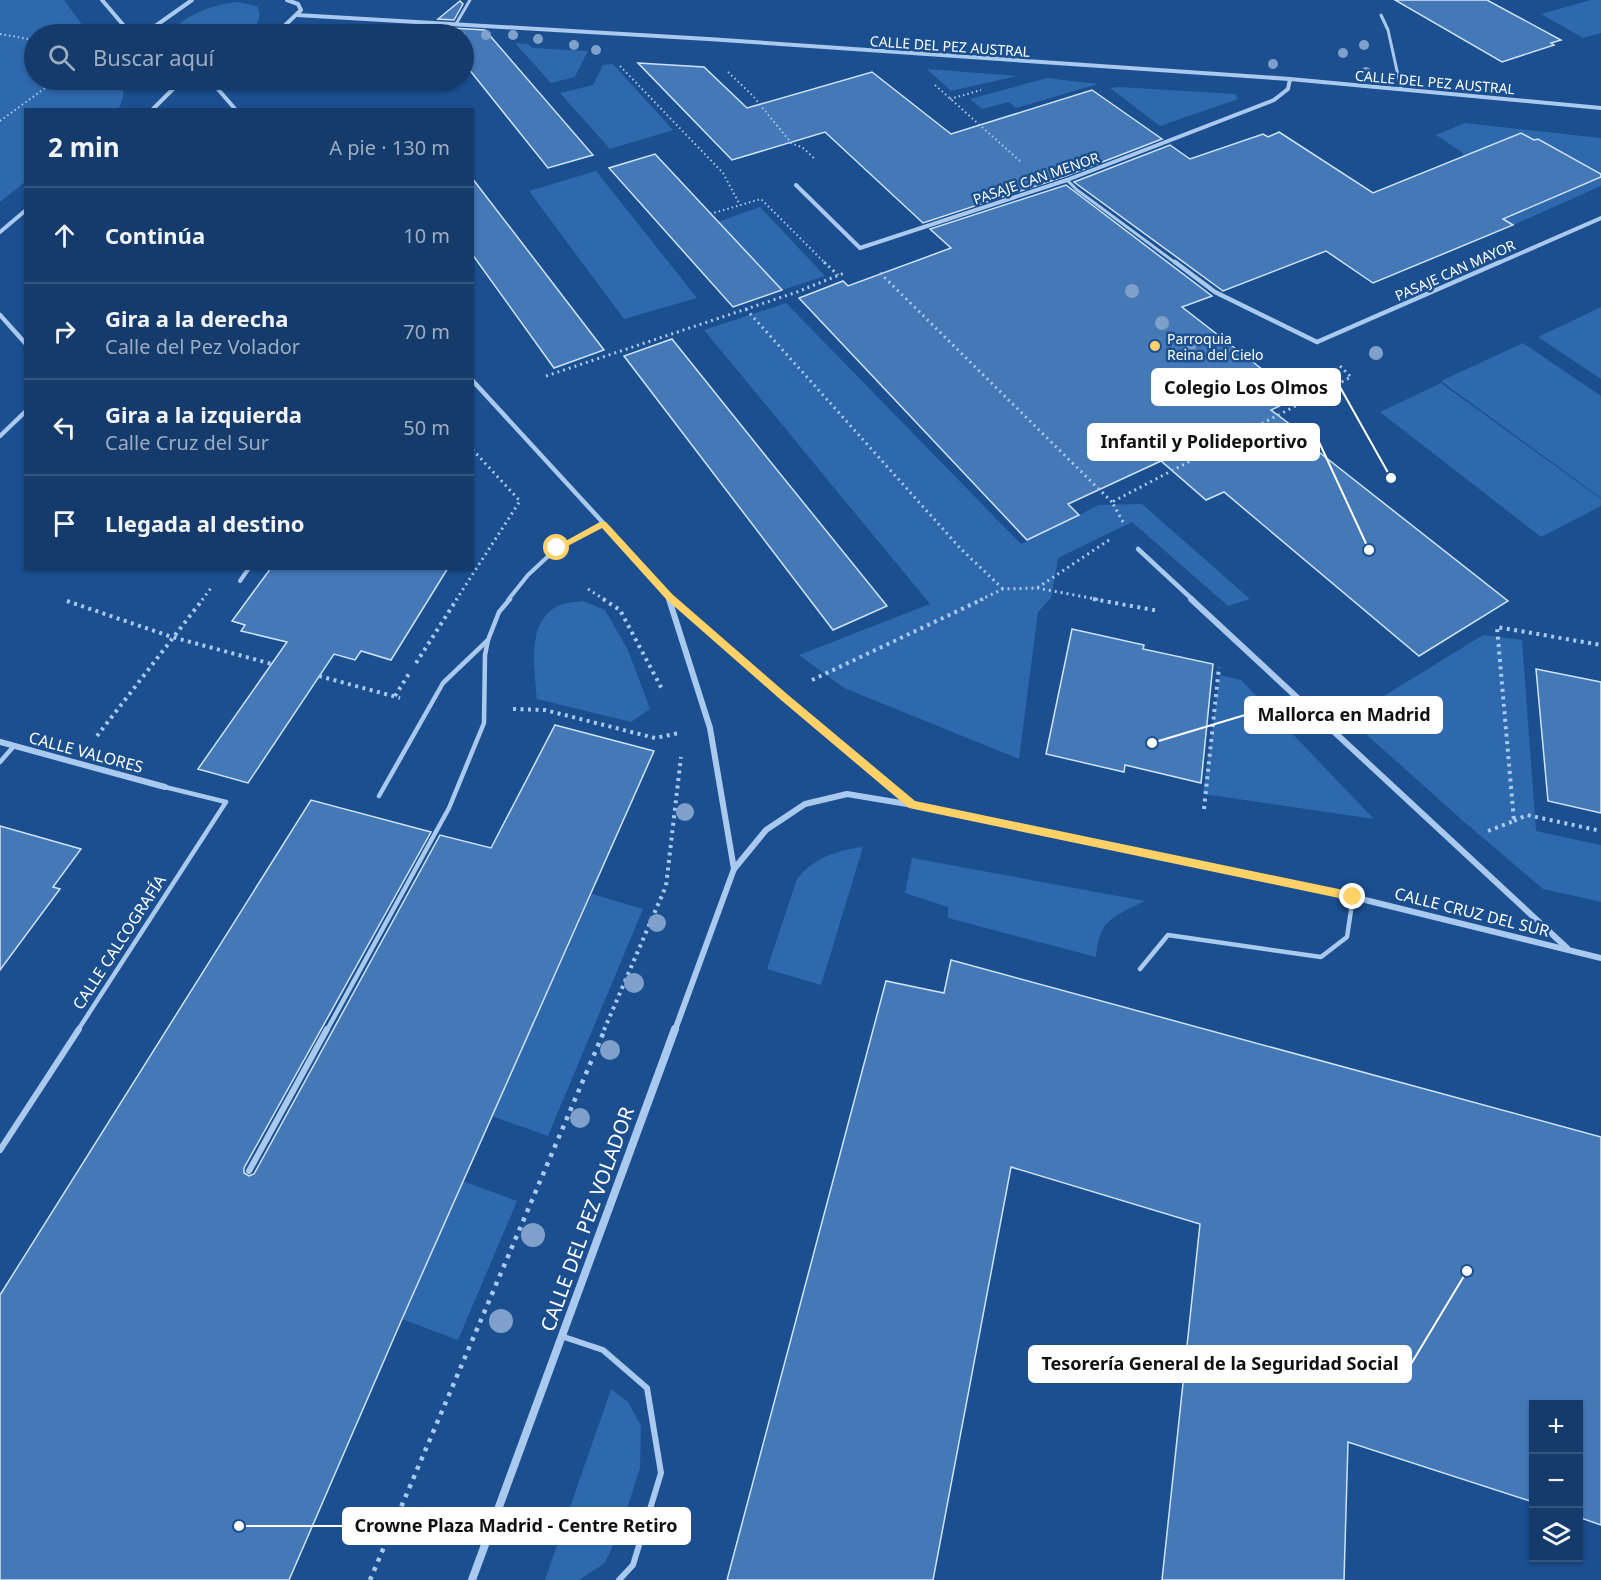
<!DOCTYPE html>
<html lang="es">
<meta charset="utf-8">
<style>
body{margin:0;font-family:"Noto Sans",sans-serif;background:#214673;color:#f1f3f6}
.controls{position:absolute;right:18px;bottom:18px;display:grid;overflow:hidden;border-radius:0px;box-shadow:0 2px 4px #0004}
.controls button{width:54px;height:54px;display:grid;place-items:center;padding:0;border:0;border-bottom:2px solid #33557e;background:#143b6b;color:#f1f3f6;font:30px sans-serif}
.stop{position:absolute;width:18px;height:18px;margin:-14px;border:4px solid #ffd166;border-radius:50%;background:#fff}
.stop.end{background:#ffd166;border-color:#fff;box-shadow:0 2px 6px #0008}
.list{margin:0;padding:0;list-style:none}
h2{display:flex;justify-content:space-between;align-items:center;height:78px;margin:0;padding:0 24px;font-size:26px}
h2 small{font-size:20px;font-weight:400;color:#9dadc1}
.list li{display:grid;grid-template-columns:39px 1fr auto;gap:18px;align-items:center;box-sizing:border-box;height:96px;padding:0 24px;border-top:2px solid #33557e}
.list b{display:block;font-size:22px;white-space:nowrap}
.list p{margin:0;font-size:20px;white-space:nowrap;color:#9dadc1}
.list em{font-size:20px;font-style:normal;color:#9dadc1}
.icon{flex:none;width:33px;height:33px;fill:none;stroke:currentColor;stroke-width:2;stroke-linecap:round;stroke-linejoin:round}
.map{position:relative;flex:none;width:1601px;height:1580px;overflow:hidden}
.search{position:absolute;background:#143b6b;box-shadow:0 2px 4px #0004;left:24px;top:24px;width:450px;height:66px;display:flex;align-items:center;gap:15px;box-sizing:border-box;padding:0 21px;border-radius:33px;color:#9dadc1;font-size:22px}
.panel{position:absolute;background:#143b6b;box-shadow:0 2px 4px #0004;left:24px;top:108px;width:450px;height:462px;border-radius:0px}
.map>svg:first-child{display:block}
.green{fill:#2e69ad}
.building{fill:#4478b7;stroke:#cfe3fa;stroke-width:1.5}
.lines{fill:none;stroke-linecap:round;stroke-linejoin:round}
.path-far3{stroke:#a9c9ee;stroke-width:2;stroke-dasharray:1.5 3;stroke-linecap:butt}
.path-far2{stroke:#a9c9ee;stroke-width:3;stroke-dasharray:2 4;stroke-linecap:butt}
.path-far1{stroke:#a9c9ee;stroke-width:4;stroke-dasharray:3 4.5;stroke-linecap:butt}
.path{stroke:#a9c9ee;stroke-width:4.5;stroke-dasharray:4 6;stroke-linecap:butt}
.service-far3{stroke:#a9c9ee;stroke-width:3}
.service-far2{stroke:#a9c9ee;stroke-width:4}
.service-far1{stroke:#a9c9ee;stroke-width:4.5}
.service{stroke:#a9c9ee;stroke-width:6}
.pedestrian-far1{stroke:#a9c9ee;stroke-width:3}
.pedestrian{stroke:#a9c9ee;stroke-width:4.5}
.minor-far3{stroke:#a9c9ee;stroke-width:4}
.minor-far2{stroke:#a9c9ee;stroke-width:4.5}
.minor-far1{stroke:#a9c9ee;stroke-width:6}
.minor{stroke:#a9c9ee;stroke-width:8}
.tree{fill:#7ea0ca}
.route{fill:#ffd166}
.poi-dot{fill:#ffd166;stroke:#1b4f8f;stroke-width:2}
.labels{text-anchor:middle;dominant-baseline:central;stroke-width:5;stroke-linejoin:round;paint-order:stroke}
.far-street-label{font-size:14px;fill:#fff;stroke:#1b4f8f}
.far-poi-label{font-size:14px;fill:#fff;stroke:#1b4f8f;text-anchor:start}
.street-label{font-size:16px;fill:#fff;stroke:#1b4f8f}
.near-street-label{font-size:20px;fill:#fff;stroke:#1b4f8f}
.leader{fill:none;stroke:#fff;stroke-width:2}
.callout-dot{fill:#fff;stroke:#1b4f8f;stroke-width:2}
.callout{fill:#fff;stroke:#fff;stroke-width:2}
.callout-label{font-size:18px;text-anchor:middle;font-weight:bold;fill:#111}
</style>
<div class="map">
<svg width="1601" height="1580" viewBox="0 0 1601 1580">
<rect width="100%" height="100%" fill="#1b4f8f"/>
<g class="green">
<path d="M0 0H64L89 34H34V80H121C126 88 123 102 118 109L26 110 25 182 0 202Z"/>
<polygon points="1591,0 1601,0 1601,33 1583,38 1541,14"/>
<path d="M237 2 257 6C263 18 257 26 248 34H169C186 14 211 5 237 2Z"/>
<polygon points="515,43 528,44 533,48 588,51 575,77 551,83"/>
<polygon points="613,64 673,130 610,149 560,93 593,85 603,65"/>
<polygon points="927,69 1017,76 951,91"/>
<polygon points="1047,78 1098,84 1016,108 1009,102 982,109 970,99"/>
<polygon points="1119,87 1235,94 1238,99 1160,126 1110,88"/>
<polygon points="1464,123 1601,138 1601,173 1538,139 1534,140 1522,133 1463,156 1463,153 1436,135"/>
<polygon points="596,171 697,298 624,319 529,191"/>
<polygon points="1601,177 1601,186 1513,225 1504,220 1541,203 1546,179 1568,192"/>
<polygon points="760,207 825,276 782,290 718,222"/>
<polygon points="786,303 1021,544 1099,505 1142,504 1250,599 1228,606 1132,522 1058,558 1051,598 1038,612 1019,759 844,688 799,655 930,604 704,330"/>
<polygon points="1601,307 1601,379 1538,337"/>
<polygon points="1523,343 1601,396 1601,498 1441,381"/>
<polygon points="1441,383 1601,499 1601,506 1541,537 1380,412"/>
<path d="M583 601 605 610 628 650 650 709 631 722 537 699C535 668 525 621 560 605 566 602 576 602 583 601Z"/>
<polygon points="1483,635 1522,640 1536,831 1601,845 1601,902 1543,889 1462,820 1348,718"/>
<polygon points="1220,675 1241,680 1374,819 1203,794"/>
<path d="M863 847 821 985 767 969 797 879C813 858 838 850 863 847Z"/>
<path d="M912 858 1145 901C1113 917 1099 919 1096 957L948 918V907L905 893Z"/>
<polygon points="592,894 643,909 548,1136 492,1116"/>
<polygon points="463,1181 517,1201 458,1340 402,1319"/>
<polygon points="611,1389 628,1402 641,1426 640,1468 621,1527 605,1563 579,1580 545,1580"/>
</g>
<g class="building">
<polygon points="1395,0 1487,0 1561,40 1551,43 1554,45 1502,62"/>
<polygon points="460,1 463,4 454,20 438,19"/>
<polygon points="434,27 485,30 593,155 548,168 464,63 464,34 440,34"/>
<polygon points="638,63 704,67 747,108 872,72 951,134 1092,90 1162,139 1066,176 923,223 825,132 732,160"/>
<polygon points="1279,132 1373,193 1521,133 1534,140 1538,139 1601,174 1601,177 1503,219 1513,225 1373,283 1326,251 1223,291 1074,182 1170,145 1190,159 1263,134 1268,137"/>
<polygon points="655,154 782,290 733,307 609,168"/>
<polygon points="472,178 545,273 604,350 554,368 472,254"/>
<polygon points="1066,185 1212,296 1182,307 1298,397 1271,410 1315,443 1310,445 1508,601 1419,656 1224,492 1206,500 1161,461 1068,504 1079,515 1027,540 799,298 843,281 848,286 951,248 930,229"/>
<polygon points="672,339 769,460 887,606 833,630 624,356"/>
<polygon points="271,568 448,568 391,660 361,651 355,660 334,654 248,783 198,769 287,642 241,631 245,625 232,621"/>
<polygon points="1072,629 1144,645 1143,649 1213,664 1201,783 1125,765 1124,772 1046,754"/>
<polygon points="1536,669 1601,682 1601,813 1548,801"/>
<polygon points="555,725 654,751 402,1319 289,1580 0,1580 0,1295 311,800 431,832 244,1168 244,1173 249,1176 254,1174 440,835 491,848"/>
<polygon points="0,826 81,849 53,887 60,889 0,970"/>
<polygon points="951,960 1601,1137 1601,1525 1578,1517 1578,1404 1533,1404 1533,1502 1348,1442 1344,1580 1162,1580 1200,1224 1011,1167 933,1580 727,1580 886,981 944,993"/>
</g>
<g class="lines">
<g class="path-far3">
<polyline points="0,34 34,40"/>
<polyline points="620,66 723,173 740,205"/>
<polyline points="728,72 753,96 792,144 802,147 815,159"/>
<polyline points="935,85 1021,162"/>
<polyline points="950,99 981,90"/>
<polyline points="0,121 56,80"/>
<polyline points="710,214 761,199 826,264"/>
</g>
<g class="path-far2">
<polyline points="824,262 838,275"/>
<polyline points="880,273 1112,502"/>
<polyline points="746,309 960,548 1003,589"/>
<polyline points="546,376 797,292 844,273"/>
<polyline points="1123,522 1112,502 1351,377 1339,365"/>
<polyline points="1037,588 1101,600"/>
<polyline points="588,589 605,600"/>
<polyline points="202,600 211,588"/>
<polyline points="456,600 520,501 472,449"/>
<polyline points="980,600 1003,589 1037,588 1109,540"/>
</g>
<g class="path-far1">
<polyline points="603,599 620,610 662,689"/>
<polyline points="1093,599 1159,611"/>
<polyline points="67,601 172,637 272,664"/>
<polyline points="416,663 457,599"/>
<polyline points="319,676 400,698"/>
<polyline points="812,680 983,599"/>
<polyline points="395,696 410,672"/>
<polyline points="513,709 545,710 655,738 679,733"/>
<polyline points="97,736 203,599"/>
<polyline points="1204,809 1219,667"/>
<polyline points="1514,821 1527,815 1601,831"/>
<polyline points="1488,831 1514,821 1497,627 1601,645"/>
<polyline points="604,1030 666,886 681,757"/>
</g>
<polyline class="path" points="370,1580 605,1029"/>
<g class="service-far3">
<polyline points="1381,15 1388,30 1401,89"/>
<polyline points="456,24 470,0"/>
</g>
<g class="service-far2">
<polyline points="240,581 249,568"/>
<polyline points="508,600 528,575 557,548 603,524"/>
</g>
<g class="service-far1">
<polyline points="0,762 14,746"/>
<polyline points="379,796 443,683 488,640"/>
<polyline points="1140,969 1168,935 1321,957 1347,937 1353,897"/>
<polyline points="78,1030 226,802 165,787"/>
<polyline points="327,1030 449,808 484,723 485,655 488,640 499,612 510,599"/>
</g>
<g class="service">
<polyline points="0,1150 79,1029"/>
<polyline points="249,1171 327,1029"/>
<polyline points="561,1336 603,1350 647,1388 661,1473 633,1565 619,1580"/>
</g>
<polyline class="pedestrian-far1" points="1067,180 1077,190 1177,264"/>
<polyline class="pedestrian" points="1175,262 1215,292 1317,342"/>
<g class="minor-far3">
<polyline points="102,0 131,34"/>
<polyline points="297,15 708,39 1290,79 1601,108"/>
<polyline points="144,34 192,0"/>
<polyline points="276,34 301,10 298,4 287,0"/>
<polyline points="210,80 236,110"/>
<polyline points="152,110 182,80"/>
<polyline points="796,185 860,248 1067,180 1274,100 1288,89 1290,79"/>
<polyline points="0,232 26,210"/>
<polyline points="1496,264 1601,218"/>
</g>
<g class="minor-far2">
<polyline points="0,315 26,344"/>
<polyline points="1317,342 1500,262"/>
<polyline points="472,380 674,600"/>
<polyline points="0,436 26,411"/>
<polyline points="1138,549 1193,600"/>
<polyline points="669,597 670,600"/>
</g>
<g class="minor-far1">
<polyline points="669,599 710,728 734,869"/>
<polyline points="672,599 784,697 912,804"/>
<polyline points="1191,599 1567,948"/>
<polyline points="0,742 165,787"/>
<polyline points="675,1030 734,869 766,830 805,804 847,794 913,805 1353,897 1601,958"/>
</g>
<polyline class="minor" points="472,1580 675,1029"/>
</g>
<g class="tree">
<circle cx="486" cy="35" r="5"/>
<circle cx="513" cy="35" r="5"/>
<circle cx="538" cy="39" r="5"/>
<circle cx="574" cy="45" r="5"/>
<circle cx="1364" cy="45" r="5"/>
<circle cx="596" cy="50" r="5"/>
<circle cx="1343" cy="53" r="5"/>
<circle cx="1273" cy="64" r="5"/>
<circle cx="1366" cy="72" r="5"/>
<circle cx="1132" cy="291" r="7"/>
<circle cx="1162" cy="323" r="7"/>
<circle cx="1189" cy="345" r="7"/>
<circle cx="1376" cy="353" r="7"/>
<circle cx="685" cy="812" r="9"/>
<circle cx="657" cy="923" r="9"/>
<circle cx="634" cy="983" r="10"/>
<circle cx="610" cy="1050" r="10"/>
<circle cx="580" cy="1118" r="10"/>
<circle cx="533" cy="1235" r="12"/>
<circle cx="501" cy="1321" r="12"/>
</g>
<polygon class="route" points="600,522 606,522 672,594 787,694 915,801 1353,892 1357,893 1357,900 1353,901 909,808 781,700 666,599 602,528 560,550 553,548"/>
<circle class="poi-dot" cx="1155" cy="346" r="6"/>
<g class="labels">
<g class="far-street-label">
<text transform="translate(950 46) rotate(4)">CALLE DEL PEZ AUSTRAL</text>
<text transform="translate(1435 82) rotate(5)">CALLE DEL PEZ AUSTRAL</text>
<text transform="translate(1036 178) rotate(-19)">PASAJE CAN MENOR</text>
<text transform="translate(1455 270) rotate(-24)">PASAJE CAN MAYOR</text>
</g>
<g class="far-poi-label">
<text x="1167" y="338">Parroquia<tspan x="1167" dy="16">Reina del Cielo</tspan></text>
</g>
<g class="street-label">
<text transform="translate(86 752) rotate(15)">CALLE VALORES</text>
<text transform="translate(1472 912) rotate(14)">CALLE CRUZ DEL SUR</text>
<text transform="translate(119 942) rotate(-57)">CALLE CALCOGRAFÍA</text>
</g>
<g class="near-street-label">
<text transform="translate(587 1219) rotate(-70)">CALLE DEL PEZ VOLADOR</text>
</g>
</g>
<path class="leader" d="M1391 478L1340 387M1369 550L1319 442M1152 743L1245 715M1467 1271L1411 1364M239 1526L343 1526"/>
<g class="callout-dot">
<circle cx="1391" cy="478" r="6"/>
<circle cx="1369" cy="550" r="6"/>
<circle cx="1152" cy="743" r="6"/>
<circle cx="1467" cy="1271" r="6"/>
<circle cx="239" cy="1526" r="6"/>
</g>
<g class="callout">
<rect x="1152" y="369" width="188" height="36" rx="6"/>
<rect x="1088" y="424" width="231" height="36" rx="6"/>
<rect x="1245" y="697" width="197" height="36" rx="6"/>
<rect x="1029" y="1346" width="382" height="36" rx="6"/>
<rect x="343" y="1508" width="347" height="36" rx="6"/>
</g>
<g class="callout-label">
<text x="1246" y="394">Colegio Los Olmos</text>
<text x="1204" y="448">Infantil y Polideportivo</text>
<text x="1344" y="721">Mallorca en Madrid</text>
<text x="1220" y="1370">Tesorería General de la Seguridad Social</text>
<text x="516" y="1532">Crowne Plaza Madrid - Centre Retiro</text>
</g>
</svg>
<div class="controls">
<button>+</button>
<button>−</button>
<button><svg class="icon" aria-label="layers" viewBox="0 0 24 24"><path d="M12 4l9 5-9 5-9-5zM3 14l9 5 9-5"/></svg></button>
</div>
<div class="stop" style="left:557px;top:548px"></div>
<div class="stop end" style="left:1353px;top:897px"></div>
<div class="search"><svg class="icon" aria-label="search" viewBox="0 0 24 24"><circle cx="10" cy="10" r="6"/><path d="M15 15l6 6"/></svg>Buscar aquí</div>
<section class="panel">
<h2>2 min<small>A pie · 130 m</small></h2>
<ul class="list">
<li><svg class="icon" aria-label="ahead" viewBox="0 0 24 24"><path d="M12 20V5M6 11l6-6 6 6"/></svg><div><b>Continúa</b></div><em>10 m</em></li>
<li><svg class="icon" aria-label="right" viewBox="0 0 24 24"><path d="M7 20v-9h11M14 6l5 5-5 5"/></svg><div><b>Gira a la derecha</b><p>Calle del Pez Volador</p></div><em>70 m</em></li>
<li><svg class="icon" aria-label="left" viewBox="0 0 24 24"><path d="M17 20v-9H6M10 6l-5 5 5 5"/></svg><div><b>Gira a la izquierda</b><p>Calle Cruz del Sur</p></div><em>50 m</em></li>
<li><svg class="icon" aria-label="arrive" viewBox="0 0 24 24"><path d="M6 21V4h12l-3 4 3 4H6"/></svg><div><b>Llegada al destino</b></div></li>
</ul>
</section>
</div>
